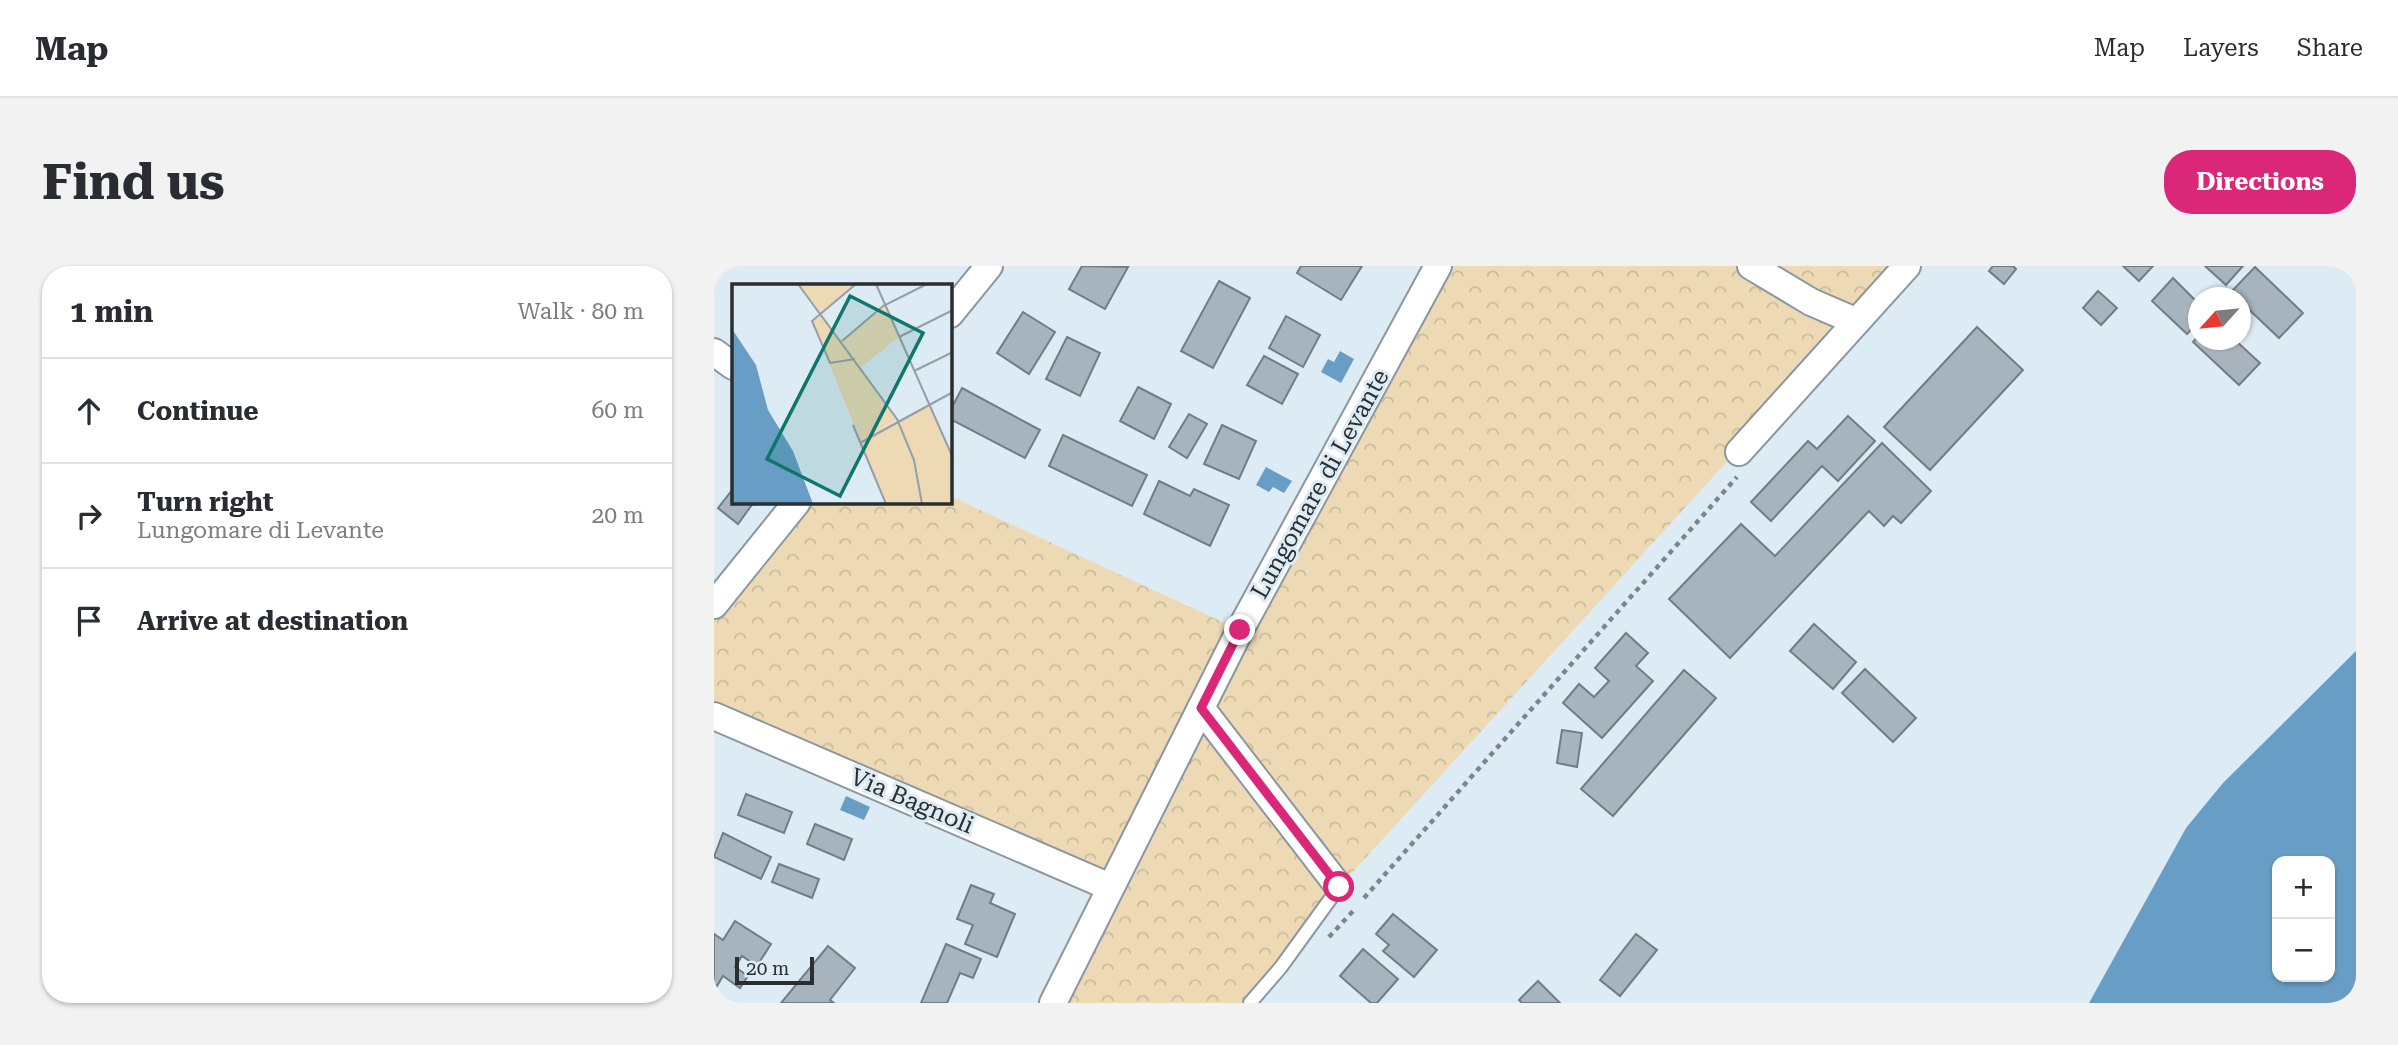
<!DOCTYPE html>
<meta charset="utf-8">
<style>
body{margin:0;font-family:"Roboto Serif",serif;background:#f2f2f3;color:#2b2b33}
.controls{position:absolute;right:21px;bottom:21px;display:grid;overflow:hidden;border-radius:14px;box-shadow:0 2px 5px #0004}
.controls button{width:63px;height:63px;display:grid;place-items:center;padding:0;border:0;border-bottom:2px solid #e1e1e2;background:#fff;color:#2b2b33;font:35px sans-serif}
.compass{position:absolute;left:1474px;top:21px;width:63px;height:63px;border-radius:50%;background:#fff;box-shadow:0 2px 5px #0004;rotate:243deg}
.scale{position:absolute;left:21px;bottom:18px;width:79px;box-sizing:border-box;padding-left:7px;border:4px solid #292e31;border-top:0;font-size:19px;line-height:24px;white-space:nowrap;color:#292e31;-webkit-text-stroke:5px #ddebf5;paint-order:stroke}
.stop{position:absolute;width:21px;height:21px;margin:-16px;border:5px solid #db2777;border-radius:50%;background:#fff}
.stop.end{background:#db2777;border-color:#fff;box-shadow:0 2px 7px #0008}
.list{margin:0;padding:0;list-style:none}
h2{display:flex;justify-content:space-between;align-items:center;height:91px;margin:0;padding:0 28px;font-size:30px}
h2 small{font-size:23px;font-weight:400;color:#7c7c81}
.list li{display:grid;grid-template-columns:46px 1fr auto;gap:21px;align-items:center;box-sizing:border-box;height:105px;padding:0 28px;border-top:2px solid #e1e1e2}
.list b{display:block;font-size:26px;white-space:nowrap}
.list p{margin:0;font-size:23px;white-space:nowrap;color:#7c7c81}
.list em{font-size:23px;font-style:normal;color:#7c7c81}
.icon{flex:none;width:38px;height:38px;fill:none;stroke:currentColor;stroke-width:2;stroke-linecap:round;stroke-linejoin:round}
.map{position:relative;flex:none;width:1642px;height:737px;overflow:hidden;border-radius:28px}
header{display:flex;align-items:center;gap:42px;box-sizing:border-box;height:98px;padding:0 35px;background:#fff;border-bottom:2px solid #e1e1e2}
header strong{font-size:33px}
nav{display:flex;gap:38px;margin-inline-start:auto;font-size:24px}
.intro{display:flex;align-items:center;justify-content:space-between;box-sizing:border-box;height:168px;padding:0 42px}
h1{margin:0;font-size:49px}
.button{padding:18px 32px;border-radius:28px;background:#db2777;color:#fff;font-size:24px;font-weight:700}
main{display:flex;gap:42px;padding:0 42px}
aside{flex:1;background:#fff;border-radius:28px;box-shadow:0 2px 5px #0004}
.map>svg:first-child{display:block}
.park{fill:url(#park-crowns)}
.water{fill:#689ec6;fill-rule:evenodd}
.building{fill:#a7b3bd;stroke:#717d86;stroke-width:2}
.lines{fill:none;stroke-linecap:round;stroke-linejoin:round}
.lane-casing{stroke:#8a96a0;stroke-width:16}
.street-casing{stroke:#8a96a0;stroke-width:30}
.path{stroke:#7c858c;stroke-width:4.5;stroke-dasharray:5 5;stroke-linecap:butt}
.lane{stroke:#fff;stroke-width:12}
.street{stroke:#fff;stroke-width:26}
.route{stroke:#db2777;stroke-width:9}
.labels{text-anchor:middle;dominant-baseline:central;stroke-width:6;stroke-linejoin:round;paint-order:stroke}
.street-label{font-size:24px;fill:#292e31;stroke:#ddebf5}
.inset-road{fill:none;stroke:#959fa7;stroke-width:2}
.view{fill:#0f766e;fill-opacity:0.15;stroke:#0f766e;stroke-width:3.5}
.inset-edge{fill:none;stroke:#292e31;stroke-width:3.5}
</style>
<header>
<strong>Map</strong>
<nav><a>Map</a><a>Layers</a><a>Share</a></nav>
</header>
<div class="intro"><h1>Find us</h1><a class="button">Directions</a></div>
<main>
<aside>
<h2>1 min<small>Walk · 80 m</small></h2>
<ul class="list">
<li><svg class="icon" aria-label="ahead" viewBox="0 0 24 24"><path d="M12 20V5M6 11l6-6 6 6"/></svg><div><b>Continue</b></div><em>60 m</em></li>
<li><svg class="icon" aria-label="right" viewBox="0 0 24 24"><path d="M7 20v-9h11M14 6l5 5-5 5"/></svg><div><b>Turn right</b><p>Lungomare di Levante</p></div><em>20 m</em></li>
<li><svg class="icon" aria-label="arrive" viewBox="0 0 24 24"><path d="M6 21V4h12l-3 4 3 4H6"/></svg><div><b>Arrive at destination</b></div></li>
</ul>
</aside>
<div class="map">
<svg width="1642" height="737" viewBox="0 0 1642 737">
<defs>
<pattern id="park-crowns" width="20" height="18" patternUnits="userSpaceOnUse" patternTransform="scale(1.75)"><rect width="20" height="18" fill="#edd9b4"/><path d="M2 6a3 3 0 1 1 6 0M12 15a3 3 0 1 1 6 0" fill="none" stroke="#cbbb9b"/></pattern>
</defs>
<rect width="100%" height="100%" fill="#ddebf5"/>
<polygon class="park" points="724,0 1187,0 1133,64 625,621 527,737 340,737 396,621 0,446 0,339 83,236 236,236 236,230 526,364"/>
<g class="water">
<polygon points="626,85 640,93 627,117 607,106 614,93 620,96"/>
<polygon points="552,201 578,215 570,227 559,221 555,226 542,219"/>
<path d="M1642 385V737H1375L1472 562 1509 517ZM1563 595H1616V711H1563Z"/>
<polygon points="132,530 156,541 150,554 126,544"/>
</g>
<g class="building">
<polygon points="368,0 414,1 391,43 355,23"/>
<polygon points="587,0 648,0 627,34 583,7"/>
<polygon points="1279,0 1299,0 1302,3 1290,18 1275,5"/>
<polygon points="1409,0 1439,0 1425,15"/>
<polygon points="1491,0 1529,0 1512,19"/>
<polygon points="1541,1 1589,47 1565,72 1526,35 1526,32 1517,26"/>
<polygon points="1459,12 1484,37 1484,56 1473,68 1438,35"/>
<polygon points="505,15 536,32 499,102 467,85"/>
<polygon points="1384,25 1403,42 1387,59 1369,42"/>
<polygon points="309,46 341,66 315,108 283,87"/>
<polygon points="572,50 606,69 589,101 555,82"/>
<polygon points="1263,61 1309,104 1216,204 1170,161"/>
<polygon points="1484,70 1484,74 1521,74 1546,97 1525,119 1479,76"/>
<polygon points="353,71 386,87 366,130 332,113"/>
<polygon points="550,90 584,108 568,138 533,119"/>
<polygon points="424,121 457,138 440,173 406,155"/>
<polygon points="248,122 326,164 311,192 236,153 236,145"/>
<polygon points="475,148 493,158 473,192 455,181"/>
<polygon points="1134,150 1161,175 1124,215 1108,200 1057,255 1037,236 1094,175 1103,183"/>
<polygon points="508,159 542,175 525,213 490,198"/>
<polygon points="349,169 433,209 418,240 335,200"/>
<polygon points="1168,177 1217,225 1187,257 1179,250 1170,260 1155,245 1016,392 955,333 1027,258 1061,290"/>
<polygon points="445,215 476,230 480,223 515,239 496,280 430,248"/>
<polygon points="19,223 19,236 40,236 24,258 4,242"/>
<polygon points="1100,358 1142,396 1119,423 1076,385"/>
<polygon points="912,367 934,387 922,400 939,415 888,472 849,437 865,418 880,431 895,415 881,402"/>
<polygon points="1151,403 1202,452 1179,476 1128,427"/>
<polygon points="970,404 1002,432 899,550 867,523"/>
<polygon points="848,464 868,467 863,501 843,497"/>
<polygon points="32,528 78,546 70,567 24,549"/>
<polygon points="101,558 138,573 130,594 93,578"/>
<polygon points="9,567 57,591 47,613 0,591"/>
<polygon points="65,598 105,613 98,632 58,616"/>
<polygon points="257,619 280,628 276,637 301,648 283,691 251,678 259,659 243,653"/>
<polygon points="679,648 723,684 700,711 669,685 675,679 662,668"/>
<polygon points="21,655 57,678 43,700 28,690 21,701 34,710 26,722 9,710 3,720 0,718 0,668 9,674"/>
<polygon points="922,668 943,684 906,730 886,714"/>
<polygon points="232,678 267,693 259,712 246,707 233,737 207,737"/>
<polygon points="114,680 141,702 116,734 120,737 67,737"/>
<polygon points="649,683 684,713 663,737 657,737 626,710"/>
<polygon points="824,715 846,737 808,737 805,734"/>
</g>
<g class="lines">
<g class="lane-casing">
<polyline id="lane" points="536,737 567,701 625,621"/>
</g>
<g class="street-casing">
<g id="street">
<polyline points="1037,0 1097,36 1141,55"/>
<polyline points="236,48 275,0"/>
<polyline points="0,86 19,100"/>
<polyline points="1025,186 1193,0"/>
<polyline points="0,339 83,236"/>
<polyline points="487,442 625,621"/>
<polyline points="0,450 396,621"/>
<polyline points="339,737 526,364 724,0"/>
</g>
</g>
<g class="path">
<polyline points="650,632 1023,211"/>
<polyline points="615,671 640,644"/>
</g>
<use href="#lane" class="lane"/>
<use href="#street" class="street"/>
</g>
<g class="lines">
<polyline class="route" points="526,364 487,442 625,621"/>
</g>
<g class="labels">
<g class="street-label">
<text transform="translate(606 218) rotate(-61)">Lungomare di Levante</text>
<text transform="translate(198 535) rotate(23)">Via Bagnoli</text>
</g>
</g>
<g transform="translate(18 18)">
<rect width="220" height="220" fill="#ddebf5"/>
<path d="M66 0H125L90 30 110 57 153 21 167 53 129 83 165 135 149 145 197 120 220 174V220H154L80 37 89 30Z" fill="#edd9b4"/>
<path d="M0 45 24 81 36 126 61 167 81 220H0Z" fill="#689ec6"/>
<path class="inset-road" d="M66 0 165 135 182 176 190 220M144 0 221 174M167 53 221 26M110 57 151 22 195 0M123 75 98 79 80 37 124 0M182 87 221 68M121 141 154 220M128 159 221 108"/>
<path class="view" d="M118 12 191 49 108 212 35 175Z"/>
<rect width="220" height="220" class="inset-edge"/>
</g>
</svg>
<div class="controls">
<button>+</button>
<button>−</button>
</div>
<svg class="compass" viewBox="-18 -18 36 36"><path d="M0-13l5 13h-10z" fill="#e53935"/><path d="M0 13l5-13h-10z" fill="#7c7c81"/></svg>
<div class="scale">20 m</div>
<div class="stop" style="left:625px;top:621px"></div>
<div class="stop end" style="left:526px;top:364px"></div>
</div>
</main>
